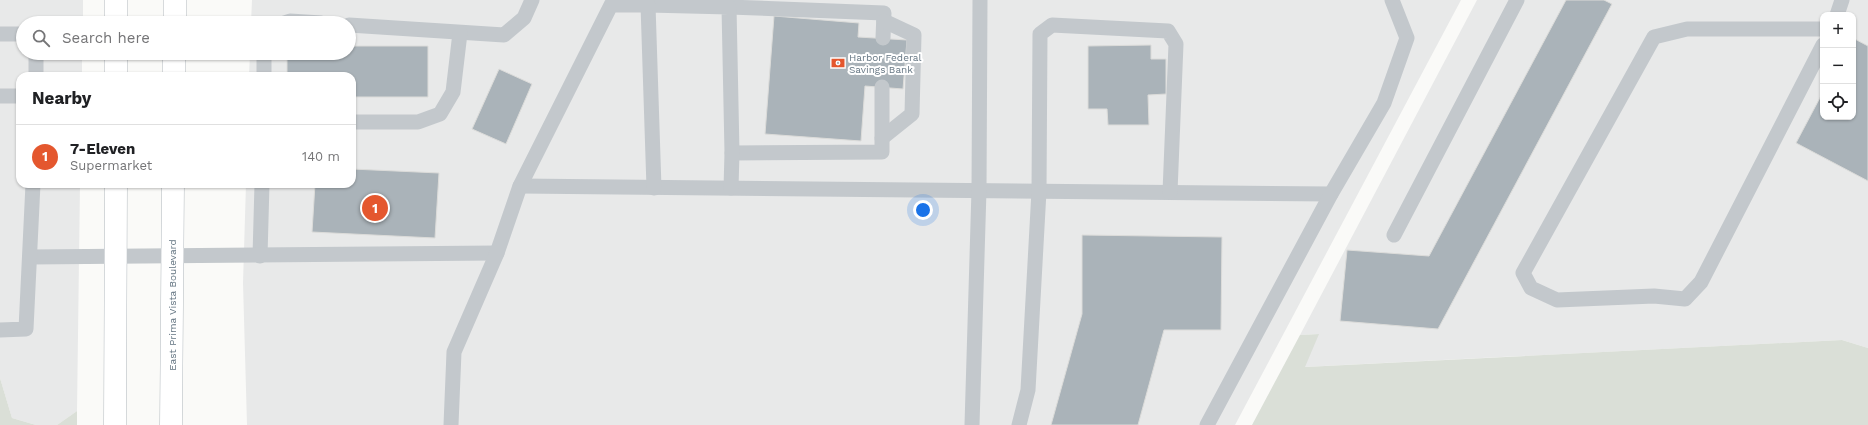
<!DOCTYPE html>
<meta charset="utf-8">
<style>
body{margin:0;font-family:"Work Sans",sans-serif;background:#f2f2f2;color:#202124}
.controls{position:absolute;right:12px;top:12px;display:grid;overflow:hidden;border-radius:8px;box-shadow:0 1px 3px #0004}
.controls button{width:36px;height:36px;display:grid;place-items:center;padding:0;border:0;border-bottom:1px solid #e0e0e0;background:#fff;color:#202124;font:20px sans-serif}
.you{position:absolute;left:923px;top:210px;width:14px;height:14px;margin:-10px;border:3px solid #fff;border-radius:50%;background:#1a73e8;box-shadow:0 0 0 6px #1a73e833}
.badge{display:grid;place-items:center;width:26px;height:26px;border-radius:50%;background:#e4572e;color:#fff;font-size:13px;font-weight:700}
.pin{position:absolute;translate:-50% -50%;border:2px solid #fff;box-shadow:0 1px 4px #0006}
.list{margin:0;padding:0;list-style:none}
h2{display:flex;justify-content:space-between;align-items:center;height:52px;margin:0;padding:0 16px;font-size:17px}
h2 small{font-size:13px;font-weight:400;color:#757577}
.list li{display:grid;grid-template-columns:26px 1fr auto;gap:12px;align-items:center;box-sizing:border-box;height:64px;padding:0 16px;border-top:1px solid #e0e0e0}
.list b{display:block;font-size:15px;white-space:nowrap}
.list p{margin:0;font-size:13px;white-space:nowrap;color:#757577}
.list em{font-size:13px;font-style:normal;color:#757577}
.icon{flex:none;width:22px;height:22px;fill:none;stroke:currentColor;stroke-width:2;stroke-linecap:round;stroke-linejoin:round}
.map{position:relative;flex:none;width:1868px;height:425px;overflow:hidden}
.search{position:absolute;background:#fff;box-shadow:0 1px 3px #0004;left:16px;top:16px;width:340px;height:44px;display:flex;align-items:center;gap:10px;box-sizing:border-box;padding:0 14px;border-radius:22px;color:#757577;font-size:15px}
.panel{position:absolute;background:#fff;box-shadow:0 1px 3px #0004;left:16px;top:72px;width:340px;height:116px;border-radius:12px}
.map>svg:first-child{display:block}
.built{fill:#e8e9e9;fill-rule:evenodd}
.green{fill:#dadfd7}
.building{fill:#aab3b9;stroke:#dcdcda}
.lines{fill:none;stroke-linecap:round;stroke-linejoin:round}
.secondary-casing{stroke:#b3babf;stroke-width:23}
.lane{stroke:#c3c8cc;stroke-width:15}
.secondary{stroke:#fff;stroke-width:22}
.labels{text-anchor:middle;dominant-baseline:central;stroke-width:4;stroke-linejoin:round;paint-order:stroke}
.poi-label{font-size:10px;fill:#657683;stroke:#fff;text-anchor:start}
.street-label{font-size:10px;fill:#657683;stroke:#fff}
</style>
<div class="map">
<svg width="1868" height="425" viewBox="0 0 1868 425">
<rect width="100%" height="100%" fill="#fafaf8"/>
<g class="built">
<polygon points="0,0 83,0 83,23 23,23 23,53 82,53 82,76 20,76 20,184 80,184 77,411 57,425 36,425 12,418 0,378"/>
<polygon points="252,0 1461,0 1235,425 247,425 243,283 246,184 352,184 352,76 249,76 250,53 349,53 349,23 251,23"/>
<path d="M1477 0H1868V348L1842 340 1304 367 1318 334 1300 335ZM1823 15H1853V117H1823Z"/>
</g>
<g class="green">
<polygon points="1319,334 1305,367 1842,340 1868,348 1868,425 1252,425 1300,335"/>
<polygon points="0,378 12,418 36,425 0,425"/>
<polygon points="77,411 77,425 57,425"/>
</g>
<g class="building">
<polygon points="1566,0 1604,0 1612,4 1438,329 1340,321 1347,250 1429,256"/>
<polygon points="774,16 859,23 858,37 907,40 903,89 865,86 861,141 765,134"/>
<polygon points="1853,38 1868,46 1868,181 1796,143 1823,92 1823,117 1853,117"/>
<polygon points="1151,45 1151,59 1166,59 1166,94 1148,95 1149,125 1108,125 1107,109 1088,109 1088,46"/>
<polygon points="349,46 428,46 428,97 352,97 352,76 287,76 287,53 349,53"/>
<polygon points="499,69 532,84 506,144 472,129"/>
<polygon points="352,169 439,173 435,238 312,232 315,184 352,184"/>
<polygon points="1082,235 1222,237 1221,330 1164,330 1138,425 1051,425 1082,314"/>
</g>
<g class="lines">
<g class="secondary-casing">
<g id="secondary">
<polyline points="116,23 116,0"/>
<polyline points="175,23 175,0"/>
<polyline points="116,76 116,53"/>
<polyline points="174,76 174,53"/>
<polyline points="115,425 116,184"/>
<polyline points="171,425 173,184"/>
</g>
</g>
<g class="lane">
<polyline points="729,7 884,13 883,38"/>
<polyline points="1837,15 1842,0"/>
<polyline points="284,23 290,21 321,23"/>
<polyline points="349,25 504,35 524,18 532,0"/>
<polyline points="1823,29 1687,29 1654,37 1523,273 1531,288 1557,300 1654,296 1685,299 1701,282 1823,45"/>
<polyline points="0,34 23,34"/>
<polyline points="36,76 36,53"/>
<polyline points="264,76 264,53"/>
<polyline points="0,96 20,96"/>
<polyline points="352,122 418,122 440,114 453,92 460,33"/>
<polyline points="882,138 912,114 914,35 884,21"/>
<polyline points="732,153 882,152 882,87"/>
<polyline points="520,186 1331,194"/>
<polyline points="654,188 648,5 729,7 732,153 731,188"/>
<polyline points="1394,235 1517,0"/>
<polyline points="260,256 262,184"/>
<polyline points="30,257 497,253"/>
<polyline points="0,330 26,329 33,184"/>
<polyline points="451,425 454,352 497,253 520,186 611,5 648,5"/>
<polyline points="972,425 979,190 980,0"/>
<polyline points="1019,425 1028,390 1039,191 1040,34 1052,25 1168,31 1176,44 1170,192"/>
<polyline points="1207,425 1331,194 1384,103 1407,38 1392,0"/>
</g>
<use href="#secondary" class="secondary"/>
</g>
<defs>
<g id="bank-bare" transform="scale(1.08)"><path d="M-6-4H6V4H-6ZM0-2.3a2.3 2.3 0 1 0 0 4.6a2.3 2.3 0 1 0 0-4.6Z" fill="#e4572e" stroke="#fff" stroke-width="2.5" paint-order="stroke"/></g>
</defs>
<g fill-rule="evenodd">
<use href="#bank-bare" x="838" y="63"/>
</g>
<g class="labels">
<g class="poi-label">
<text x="849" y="57">Harbor Federal<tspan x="849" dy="12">Savings Bank</tspan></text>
</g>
<g class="street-label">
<text transform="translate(172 305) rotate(-90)">East Prima Vista Boulevard</text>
</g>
</g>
</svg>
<div class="controls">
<button>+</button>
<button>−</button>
<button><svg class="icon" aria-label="locate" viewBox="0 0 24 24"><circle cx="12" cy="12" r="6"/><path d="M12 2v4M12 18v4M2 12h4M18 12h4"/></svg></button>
</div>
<div class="you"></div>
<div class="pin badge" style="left:375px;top:208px">1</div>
<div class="search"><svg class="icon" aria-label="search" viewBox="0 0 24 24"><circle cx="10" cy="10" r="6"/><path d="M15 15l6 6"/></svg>Search here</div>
<section class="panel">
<h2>Nearby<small></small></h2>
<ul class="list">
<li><span class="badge">1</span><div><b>7-Eleven</b><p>Supermarket</p></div><em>140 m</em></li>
</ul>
</section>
</div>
